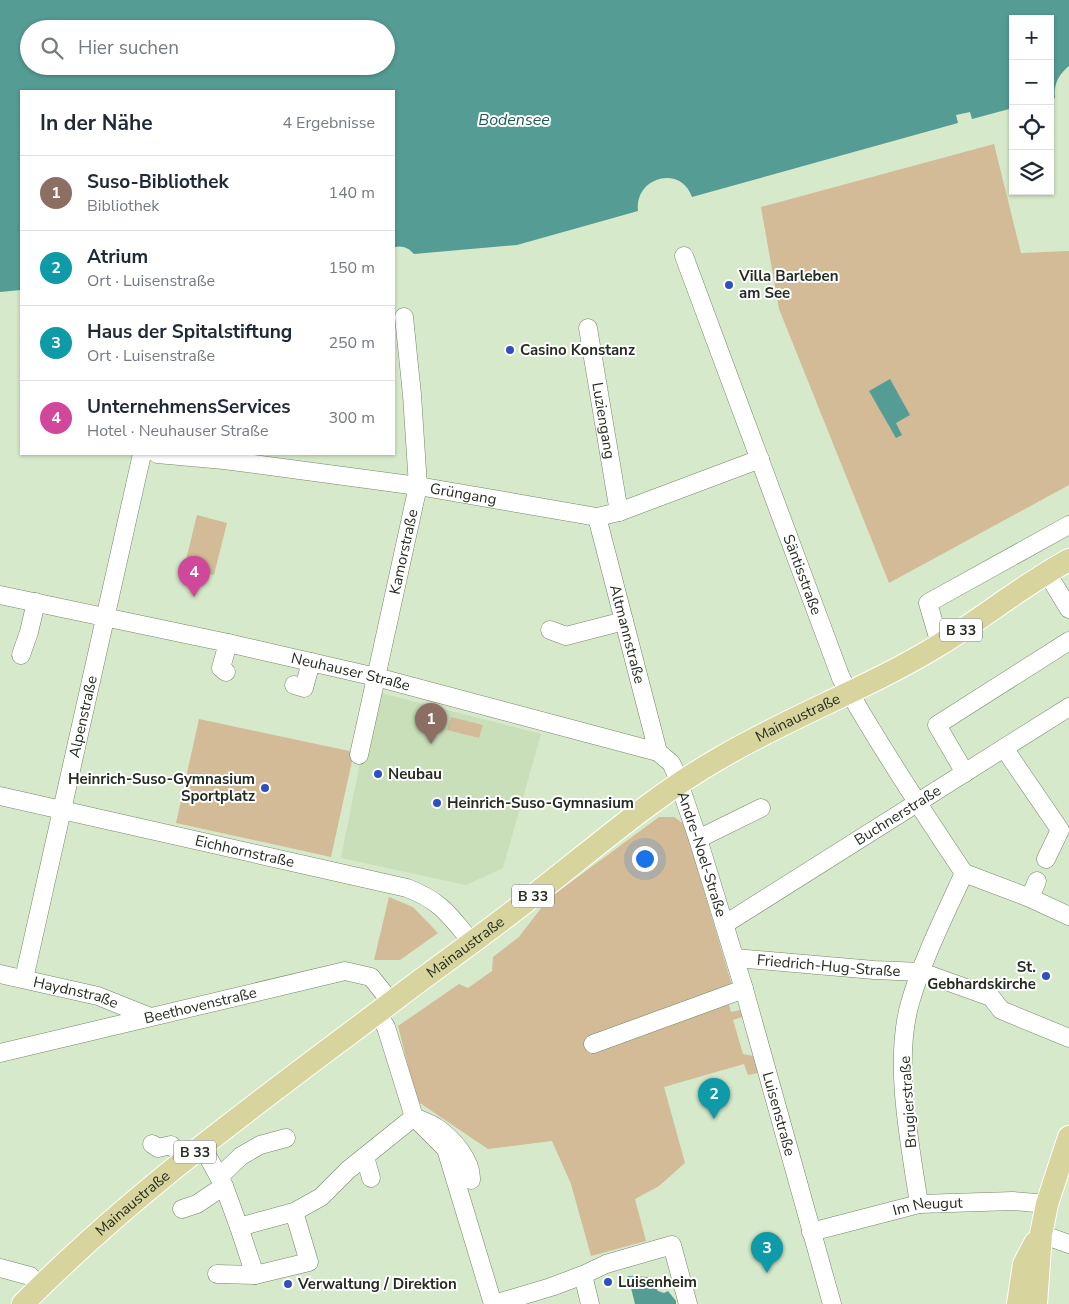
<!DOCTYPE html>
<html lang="de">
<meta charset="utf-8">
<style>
body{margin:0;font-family:"Nunito Sans",sans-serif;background:#f6f6f7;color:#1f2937}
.controls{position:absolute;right:15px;top:15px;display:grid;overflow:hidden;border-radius:0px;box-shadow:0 1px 4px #0004}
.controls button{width:45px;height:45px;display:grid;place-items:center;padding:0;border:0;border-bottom:1px solid #e0e1e3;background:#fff;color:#1f2937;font:25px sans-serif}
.you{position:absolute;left:644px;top:858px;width:18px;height:18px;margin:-12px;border:4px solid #fff;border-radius:50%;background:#1a73e8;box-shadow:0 0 0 8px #1a73e833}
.badge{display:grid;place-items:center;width:32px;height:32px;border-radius:50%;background:#1a73e8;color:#fff;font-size:16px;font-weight:700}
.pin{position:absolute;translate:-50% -41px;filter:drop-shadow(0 1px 2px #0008)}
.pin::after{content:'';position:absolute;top:26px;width:18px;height:15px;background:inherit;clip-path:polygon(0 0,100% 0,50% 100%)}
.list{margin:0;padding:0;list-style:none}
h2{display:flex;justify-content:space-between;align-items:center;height:65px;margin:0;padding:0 20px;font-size:21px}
h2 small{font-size:16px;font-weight:400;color:#747a83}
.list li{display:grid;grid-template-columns:32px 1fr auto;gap:15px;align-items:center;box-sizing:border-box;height:75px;padding:0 20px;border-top:1px solid #e0e1e3}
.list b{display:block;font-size:19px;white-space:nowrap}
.list p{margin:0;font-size:16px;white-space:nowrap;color:#747a83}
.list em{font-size:16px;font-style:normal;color:#747a83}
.icon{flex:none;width:28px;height:28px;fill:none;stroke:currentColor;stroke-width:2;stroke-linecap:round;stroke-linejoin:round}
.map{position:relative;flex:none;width:1069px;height:1304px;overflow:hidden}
.search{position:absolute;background:#fff;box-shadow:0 1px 4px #0004;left:20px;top:20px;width:375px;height:55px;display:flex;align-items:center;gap:12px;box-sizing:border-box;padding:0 18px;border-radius:28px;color:#747a83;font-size:19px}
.panel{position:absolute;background:#fff;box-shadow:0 1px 4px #0004;left:20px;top:90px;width:375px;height:365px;border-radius:0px}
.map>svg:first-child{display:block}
.built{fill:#c8dfba}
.green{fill:#d2bb96}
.water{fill:#549c94;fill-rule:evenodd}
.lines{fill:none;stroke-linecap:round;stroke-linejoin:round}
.minor-casing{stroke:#75866a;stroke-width:19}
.major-casing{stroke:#fff;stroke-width:24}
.minor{stroke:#fff;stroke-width:18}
.major{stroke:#d7d49e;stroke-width:22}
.poi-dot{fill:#314fc0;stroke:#fff;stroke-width:2}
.labels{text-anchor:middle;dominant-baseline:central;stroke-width:4;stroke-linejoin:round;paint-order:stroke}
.shield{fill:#fff;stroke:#666b63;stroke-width:1}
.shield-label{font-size:14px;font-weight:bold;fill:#252c20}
.poi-label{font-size:15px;font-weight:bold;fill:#252c20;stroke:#fff;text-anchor:start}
.street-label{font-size:15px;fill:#252c20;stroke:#fff}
.water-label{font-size:16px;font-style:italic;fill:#1d5a54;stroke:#fff}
</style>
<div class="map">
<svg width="1069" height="1304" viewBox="0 0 1069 1304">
<rect width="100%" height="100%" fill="#d6e9ca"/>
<polygon class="built" points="377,692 541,734 503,868 466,885 341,858 363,748"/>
<g class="green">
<polygon points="994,144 1021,253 1069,251 1069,485 889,583 779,309 761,207"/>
<polygon points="197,515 227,523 214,575 184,568"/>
<polygon points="423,709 444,715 441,728 419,722"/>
<polygon points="451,717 483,725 479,738 447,730"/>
<polygon points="199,719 354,752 331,857 176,823"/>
<polygon points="659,817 674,817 684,824 734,992 726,994 731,1012 740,1010 742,1017 733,1020 743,1054 753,1056 758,1073 748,1075 744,1064 664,1087 685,1163 659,1186 635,1199 646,1241 591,1256 571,1184 552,1141 488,1149 417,1101 398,1026 459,984 468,988 492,971 493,957 519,937 548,899"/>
<polygon points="389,897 413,907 438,933 400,960 374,960"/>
</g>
<g class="water">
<path d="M0 0H1069V66C1059 74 1053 85 1055 98L1050 99V19H1013V108L972 119 970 112 956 115 958 123 692 197C681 164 634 177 638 211L517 245 414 254C409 248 403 245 394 247V91H21V290L0 292ZM29 29H386V66H29Z"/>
<polygon points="890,379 910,415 896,423 902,435 896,438 869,391"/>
<polygon points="628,1276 647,1277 658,1282 656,1288 658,1291 664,1293 668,1291 676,1301 676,1304 635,1304"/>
</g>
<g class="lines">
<g class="minor-casing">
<g id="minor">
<path id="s1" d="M684 256 841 678C879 745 921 809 964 873"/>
<path id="s2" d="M588 328 619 512"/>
<path id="s3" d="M157 454 224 460 418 486 597 517 619 512 760 459"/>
<path id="s4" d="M597 517 658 752"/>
<polyline points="1047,573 1069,609"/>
<path id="s5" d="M0 595 228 643 376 677 658 752 671 763 675 771 698 839 744 989 832 1304"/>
<polyline points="550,630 566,636 624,621"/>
<polyline points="940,644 928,603 1069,525"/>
<polyline points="21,655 29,632 36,602"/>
<polyline points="226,672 221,668 228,643"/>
<polyline points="294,685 304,688 311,662"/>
<polyline points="1004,748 1060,830 1046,859"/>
<path id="s6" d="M359 755 418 486 412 395 404 317"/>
<polyline points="965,773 937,725 1069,641"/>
<path id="s7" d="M0 796 407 888C441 901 449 915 471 941"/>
<polyline points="698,839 761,808"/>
<polyline points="964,873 1030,898 1069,916"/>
<polyline points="1030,898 1037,881"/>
<path id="s8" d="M725 924 1069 707"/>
<path id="s9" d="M735 958 874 970 921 972 991 997 1001 1010 1069 1038"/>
<path id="s10" d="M0 974 98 996 148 1016"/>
<path id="s11" d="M24 979 142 454"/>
<path d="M377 1013 386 1027 414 1117C421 1120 429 1123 436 1127 452 1138 472 1160 471 1180"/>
<polyline points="593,1044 744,989"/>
<path id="s12" d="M0 1053 345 971 371 977 391 1002"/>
<polyline points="152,1144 158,1148 171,1145 186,1159"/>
<polyline points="200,1148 209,1159 219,1177"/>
<polyline points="365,1157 371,1178"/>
<polyline points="224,1186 239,1227 294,1212 321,1197 348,1170 414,1117 446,1149 493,1304"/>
<path d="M919 1204C910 1143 893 1063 910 1003 923 958 945 915 964 873"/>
<polyline points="182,1209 197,1204 224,1186 219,1177 241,1156 260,1145 286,1138"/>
<polyline points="239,1227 255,1275"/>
<path id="s13" d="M811 1232 919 1204 1013 1201 1047 1204"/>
<polyline points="1041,1234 1069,1244"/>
<polyline points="0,1268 30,1276 41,1286"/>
<polyline points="217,1274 255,1275 309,1262 294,1212"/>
<polyline points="494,1304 551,1287 583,1275"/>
<polyline points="590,1304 583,1275 606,1264 672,1245 688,1304"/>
</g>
</g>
<g class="major-casing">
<g id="major">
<path id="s14" d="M23 1304C135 1190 266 1097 393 1001 441 964 491 930 538 892 597 846 655 795 720 758 791 716 869 688 939 645 983 618 1023 585 1069 560"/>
<polyline points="1018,1304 1024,1264 1035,1243"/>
<polyline points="1036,1304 1041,1234 1047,1204 1069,1137"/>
</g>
</g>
<use href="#minor" class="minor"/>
<use href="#major" class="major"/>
</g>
<g class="poi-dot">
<circle cx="729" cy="285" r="5"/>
<circle cx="510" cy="350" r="5"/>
<circle cx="378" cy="774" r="5"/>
<circle cx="265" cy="788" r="5"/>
<circle cx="437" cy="803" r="5"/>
<circle cx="1046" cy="976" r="5"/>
<circle cx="608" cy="1282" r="5"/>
<circle cx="288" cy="1284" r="5"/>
</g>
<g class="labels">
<g class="shield">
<rect x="940" y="618.5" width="42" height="23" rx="4"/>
<rect x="512" y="884.5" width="42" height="23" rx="4"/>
<rect x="174" y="1140.5" width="42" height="23" rx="4"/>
</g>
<g class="shield-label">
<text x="961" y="630">B 33</text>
<text x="533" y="896">B 33</text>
<text x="195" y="1152">B 33</text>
</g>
<g class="poi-label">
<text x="739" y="276">Villa Barleben<tspan x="739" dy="17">am See</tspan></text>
<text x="520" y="350">Casino Konstanz</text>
<text x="388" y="774">Neubau</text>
<text x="255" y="779" text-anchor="end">Heinrich-Suso-Gymnasium<tspan x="255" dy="17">Sportplatz</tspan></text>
<text x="447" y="803">Heinrich-Suso-Gymnasium</text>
<text x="1036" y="967" text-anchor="end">St.<tspan x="1036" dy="17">Gebhardskirche</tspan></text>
<text x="618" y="1282">Luisenheim</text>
<text x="298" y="1284">Verwaltung / Direktion</text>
</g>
<g class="street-label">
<text stroke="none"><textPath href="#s2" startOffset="94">Luziengang</textPath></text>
<text stroke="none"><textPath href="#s3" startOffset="309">Grüngang</textPath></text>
<text stroke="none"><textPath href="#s6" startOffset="208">Kamorstraße</textPath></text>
<text stroke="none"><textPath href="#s1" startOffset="340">Säntisstraße</textPath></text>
<text stroke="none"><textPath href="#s4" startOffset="121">Altmannstraße</textPath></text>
<text stroke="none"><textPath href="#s5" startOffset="359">Neuhauser Straße</textPath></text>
<text stroke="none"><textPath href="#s11" startOffset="269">Alpenstraße</textPath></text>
<text stroke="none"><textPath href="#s14" startOffset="974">Mainaustraße</textPath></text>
<text stroke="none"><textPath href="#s8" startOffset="204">Buchnerstraße</textPath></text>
<text stroke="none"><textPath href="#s7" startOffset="251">Eichhornstraße</textPath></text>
<text stroke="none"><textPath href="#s5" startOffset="790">Andre-Noel-Straße</textPath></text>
<text stroke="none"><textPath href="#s14" startOffset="569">Mainaustraße</textPath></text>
<text stroke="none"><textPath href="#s9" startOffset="94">Friedrich-Hug-Straße</textPath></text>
<text stroke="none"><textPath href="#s10" startOffset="78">Haydnstraße</textPath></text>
<text stroke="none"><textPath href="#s12" startOffset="206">Beethovenstraße</textPath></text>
<text transform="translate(908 1102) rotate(-94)">Brugierstraße</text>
<text stroke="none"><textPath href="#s5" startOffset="1061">Luisenstraße</textPath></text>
<text stroke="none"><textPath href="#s14" startOffset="149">Mainaustraße</textPath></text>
<text stroke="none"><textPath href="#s13" startOffset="120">Im Neugut</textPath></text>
</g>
<g class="water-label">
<text x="514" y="120">Bodensee</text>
</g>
</g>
</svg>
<div class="controls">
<button>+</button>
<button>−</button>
<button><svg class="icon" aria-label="locate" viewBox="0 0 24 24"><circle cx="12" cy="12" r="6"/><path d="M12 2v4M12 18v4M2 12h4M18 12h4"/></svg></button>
<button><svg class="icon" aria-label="layers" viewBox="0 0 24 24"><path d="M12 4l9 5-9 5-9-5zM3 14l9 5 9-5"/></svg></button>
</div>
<div class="you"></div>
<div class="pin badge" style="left:431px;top:744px;background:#8d6e63">1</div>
<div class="pin badge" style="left:714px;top:1119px;background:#0f9aa8">2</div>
<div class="pin badge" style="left:767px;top:1273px;background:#0f9aa8">3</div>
<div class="pin badge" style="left:194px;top:597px;background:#d1479c">4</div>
<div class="search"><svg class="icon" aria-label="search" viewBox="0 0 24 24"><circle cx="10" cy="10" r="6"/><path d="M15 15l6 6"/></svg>Hier suchen</div>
<section class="panel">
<h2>In der Nähe<small>4 Ergebnisse</small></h2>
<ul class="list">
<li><span class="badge" style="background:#8d6e63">1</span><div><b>Suso-Bibliothek</b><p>Bibliothek</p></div><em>140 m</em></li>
<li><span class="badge" style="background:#0f9aa8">2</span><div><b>Atrium</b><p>Ort · Luisenstraße</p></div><em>150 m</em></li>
<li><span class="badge" style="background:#0f9aa8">3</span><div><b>Haus der Spitalstiftung</b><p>Ort · Luisenstraße</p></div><em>250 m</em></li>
<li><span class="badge" style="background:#d1479c">4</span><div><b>UnternehmensServices</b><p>Hotel · Neuhauser Straße</p></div><em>300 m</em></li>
</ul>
</section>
</div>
